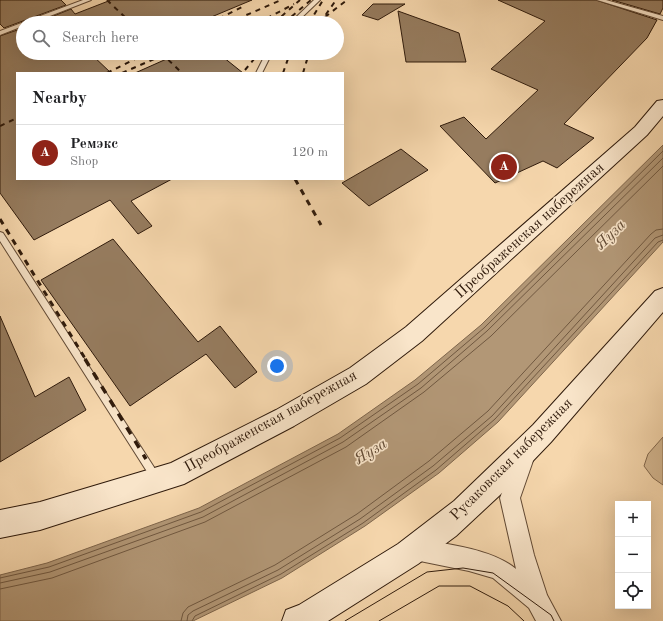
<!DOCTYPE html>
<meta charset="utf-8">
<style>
body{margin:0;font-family:"Old Standard TT",serif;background:#f2f2f2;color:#202124}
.controls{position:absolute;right:12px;bottom:12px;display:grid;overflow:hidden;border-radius:0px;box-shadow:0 4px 16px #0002}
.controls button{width:36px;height:36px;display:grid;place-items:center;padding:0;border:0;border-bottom:1px solid #e0e0e0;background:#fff;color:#202124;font:20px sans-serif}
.you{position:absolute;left:277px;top:366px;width:14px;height:14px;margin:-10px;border:3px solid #fff;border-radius:50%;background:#1a73e8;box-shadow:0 0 0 6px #1a73e833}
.badge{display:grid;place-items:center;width:26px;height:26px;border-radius:50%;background:#8f2418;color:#fff;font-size:13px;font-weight:700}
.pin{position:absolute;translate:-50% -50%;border:2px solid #fff;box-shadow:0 1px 4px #0006}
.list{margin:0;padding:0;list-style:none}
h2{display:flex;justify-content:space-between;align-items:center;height:52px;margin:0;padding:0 16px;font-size:17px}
h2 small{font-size:13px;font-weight:400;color:#757577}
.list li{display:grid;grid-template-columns:26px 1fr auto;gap:12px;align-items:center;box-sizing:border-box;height:56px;padding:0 16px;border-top:1px solid #e0e0e0}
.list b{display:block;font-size:15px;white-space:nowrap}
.list p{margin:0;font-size:13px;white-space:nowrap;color:#757577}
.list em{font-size:13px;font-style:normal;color:#757577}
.icon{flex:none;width:22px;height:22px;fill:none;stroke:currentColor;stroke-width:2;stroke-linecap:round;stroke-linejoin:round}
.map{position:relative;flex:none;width:663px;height:621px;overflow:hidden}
.search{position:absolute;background:#fff;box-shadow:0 4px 16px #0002;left:16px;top:16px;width:328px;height:44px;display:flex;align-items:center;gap:10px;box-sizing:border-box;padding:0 14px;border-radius:22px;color:#757577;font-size:15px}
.panel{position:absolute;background:#fff;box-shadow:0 4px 16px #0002;left:16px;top:72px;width:328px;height:108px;border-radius:0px}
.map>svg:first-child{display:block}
.green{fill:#d4b791;stroke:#82684e}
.water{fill:#b29776;stroke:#7e654b}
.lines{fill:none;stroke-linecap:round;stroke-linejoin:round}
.shore{stroke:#705840;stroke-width:1}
.building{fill:#967c5f;stroke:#2f1a0b}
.service-casing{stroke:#614934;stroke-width:2}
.minor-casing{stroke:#614934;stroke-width:2}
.secondary-casing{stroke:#2f1a0b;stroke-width:2}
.service{fill:#f9e5ca;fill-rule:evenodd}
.minor{fill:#f9e5ca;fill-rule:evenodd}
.secondary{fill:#f9e5ca;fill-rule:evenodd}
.tram{stroke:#2f1a0b;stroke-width:1}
.rail-far2{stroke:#2f1a0b;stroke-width:2;stroke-dasharray:5 5;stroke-linecap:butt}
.rail-far1{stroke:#2f1a0b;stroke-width:3;stroke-dasharray:6 6;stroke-linecap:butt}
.rail{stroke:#2f1a0b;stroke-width:3.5;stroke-dasharray:8 8;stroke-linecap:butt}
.labels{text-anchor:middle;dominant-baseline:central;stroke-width:3.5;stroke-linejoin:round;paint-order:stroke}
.street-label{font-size:15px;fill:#2f1a0b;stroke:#f9e5ca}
.water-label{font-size:16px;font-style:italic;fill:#634c36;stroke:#f9e5ca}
</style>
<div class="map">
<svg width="663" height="621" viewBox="0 0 663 621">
<rect width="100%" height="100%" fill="#f6d7ad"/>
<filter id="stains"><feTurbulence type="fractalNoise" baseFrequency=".005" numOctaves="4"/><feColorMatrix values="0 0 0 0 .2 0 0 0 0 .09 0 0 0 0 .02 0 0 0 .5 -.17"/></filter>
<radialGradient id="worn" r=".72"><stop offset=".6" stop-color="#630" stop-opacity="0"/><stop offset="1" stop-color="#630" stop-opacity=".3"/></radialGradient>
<polygon class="green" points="663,437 663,485 653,478 644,466 648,454"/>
<polygon class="water" points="663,145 663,242 498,422 439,473 365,526 282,578 193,621 0,621 0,575 47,563 199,508 338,434 415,380 481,325"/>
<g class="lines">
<g class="shore">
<polyline points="0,578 49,567 201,512 340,438 418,384 484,328 663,151"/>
<polyline points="0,583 50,572 203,517 343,442 421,388 487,331 663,158"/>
<polyline points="0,589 52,578 205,522 346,447 424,392 491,336 663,166"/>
<polyline points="181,621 183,613 188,607 275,565 357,514 429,461 488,411 651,234 656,230 663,229"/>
<polyline points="187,621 188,615 193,611 278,570 360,519 433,466 492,416 655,238 663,235"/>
<polyline points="192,621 195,616 281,574 363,523 436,470 495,419 658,242 663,240"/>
</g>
</g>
<g class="building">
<polygon points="0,0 61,0 66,5 4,28 0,24"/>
<polygon points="111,0 252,0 197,23 36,23 71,9 75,14"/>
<polygon points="498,0 596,0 657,20 647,38 564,124 594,138 557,168 543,161 495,183 440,126 464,117 486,139 538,90 491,69 545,21"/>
<polygon points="612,0 663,0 663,8 660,14"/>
<polygon points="373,4 405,4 378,20 362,15"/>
<polygon points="398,11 459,33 466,62 406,62"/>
<polygon points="23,28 23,53 93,53 91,54 111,73 17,73 17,179 172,179 131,201 152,226 138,234 110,200 34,240 0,193 0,36"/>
<polygon points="180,53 218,53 243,73 135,73"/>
<polygon points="401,149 428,170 369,206 342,183"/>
<polygon points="113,239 198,342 220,326 257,372 235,388 206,354 130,406 41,280"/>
<polygon points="0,316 35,397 69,377 86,410 0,462"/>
</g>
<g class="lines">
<g class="service-casing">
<g id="service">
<polygon points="83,0 91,0 32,23 23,23 23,26 0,35 0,31"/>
<polygon points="314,0 320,0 296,23 290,23"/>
<polygon points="597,0 606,0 663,16 663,20"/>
<polygon points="266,53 272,53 262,73 256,73"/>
<polygon points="0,232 3,233 159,475 161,478 159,481 156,483 153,481 0,241"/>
</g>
</g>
<g class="minor-casing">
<path id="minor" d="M525 445 532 448 535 455 520 498 534 555 547 595 561 621H536L529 608 493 578 469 571 415 560 407 557 404 549 407 541 415 538C447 545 491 548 516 569L500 498 518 448Z"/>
</g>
<g class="secondary-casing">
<g id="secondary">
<polygon points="663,100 663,116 647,135 422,341 366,384 294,426 184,484 40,530 0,538 0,510 40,502 171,463 276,410 350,368 406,327 635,127 657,101"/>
<polygon points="663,288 663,312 551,442 500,495 456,536 418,564 328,621 282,621 286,610 299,605 398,544 454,501 533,425 655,291"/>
</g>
</g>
<use href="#service" class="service"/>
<use href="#minor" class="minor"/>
<use href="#secondary" class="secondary"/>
<g class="tram">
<polyline points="345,621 427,572 463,568 493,573 551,615 554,621"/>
<polyline points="379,621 439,586 470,586 508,606 524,621"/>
</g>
<g class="rail-far2">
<polyline points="107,0 131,23"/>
<polyline points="325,17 347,0"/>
<polyline points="210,23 242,7"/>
<polyline points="228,23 281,0"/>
<polyline points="258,23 294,4"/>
<polyline points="274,23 300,0"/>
<polyline points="284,23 311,0"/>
<polyline points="309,23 323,0"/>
<polyline points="320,23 336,0"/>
<polyline points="161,53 182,73"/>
<polyline points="245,70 259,53"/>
<polyline points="107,73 147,53"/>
<polyline points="122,73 168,53"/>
<polyline points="283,73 290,53"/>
<polyline points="303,73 309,53"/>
<polyline points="0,126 17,118"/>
</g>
<g class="rail-far1">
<polyline points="295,179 321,225"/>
<polyline points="0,219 86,360"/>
</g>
<polyline class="rail" points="85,359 146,459"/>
</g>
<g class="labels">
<g class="street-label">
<text transform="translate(530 231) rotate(-42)">Преображенская набережная</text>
<text transform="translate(271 422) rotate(-29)">Преображенская набережная</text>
<text transform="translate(512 460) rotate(-45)">Русаковская набережная</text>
</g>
<g class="water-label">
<text transform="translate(611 235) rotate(-44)">Яуза</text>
<text transform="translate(371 452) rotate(-32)">Яуза</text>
</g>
</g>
<rect width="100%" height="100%" filter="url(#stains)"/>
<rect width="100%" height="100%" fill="url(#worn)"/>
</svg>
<div class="controls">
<button>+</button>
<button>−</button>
<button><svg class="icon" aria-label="locate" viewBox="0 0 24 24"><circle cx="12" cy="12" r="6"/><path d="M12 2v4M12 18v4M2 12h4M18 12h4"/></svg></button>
</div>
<div class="you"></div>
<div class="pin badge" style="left:504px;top:167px">A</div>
<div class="search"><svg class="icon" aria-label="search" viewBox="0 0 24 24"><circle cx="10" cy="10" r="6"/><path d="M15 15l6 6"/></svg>Search here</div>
<section class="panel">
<h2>Nearby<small></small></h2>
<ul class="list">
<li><span class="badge">A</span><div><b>Ремэкс</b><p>Shop</p></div><em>120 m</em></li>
</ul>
</section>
</div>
